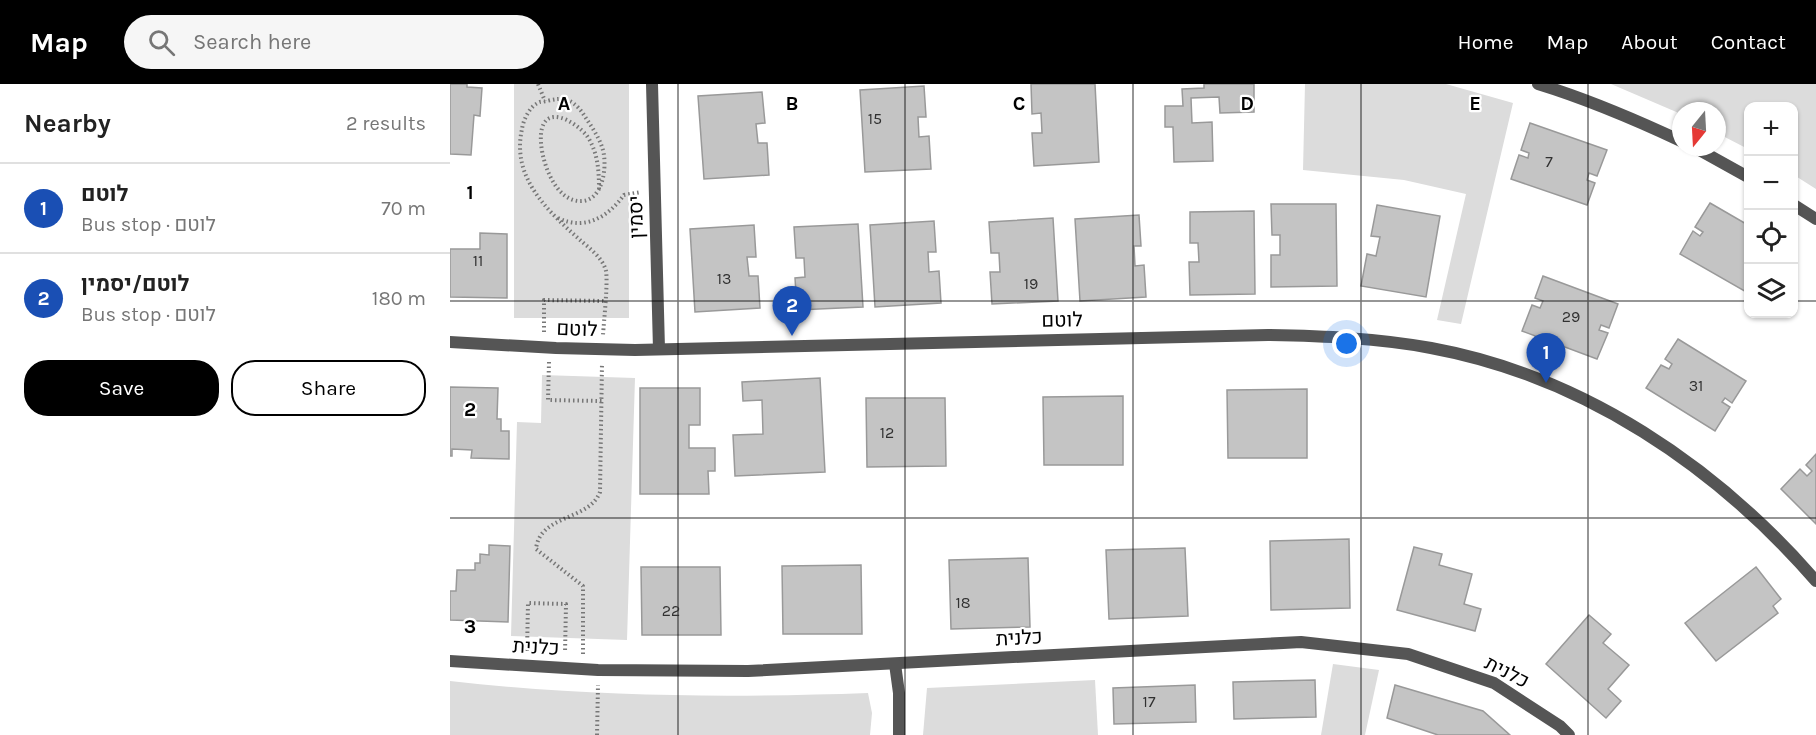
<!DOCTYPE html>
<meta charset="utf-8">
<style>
body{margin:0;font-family:Karla,Heebo,sans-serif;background:#f6f6f6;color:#222}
.controls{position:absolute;right:18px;top:18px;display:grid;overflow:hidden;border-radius:12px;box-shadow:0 2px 4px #0004}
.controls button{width:54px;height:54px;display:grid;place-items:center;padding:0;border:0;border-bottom:2px solid #e0e0e0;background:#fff;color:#222;font:30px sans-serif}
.compass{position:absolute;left:1222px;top:18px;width:54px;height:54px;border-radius:50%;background:#fff;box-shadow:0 2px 4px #0004;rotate:198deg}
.you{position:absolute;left:897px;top:260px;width:21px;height:21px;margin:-15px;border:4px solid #fff;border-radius:50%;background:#1a73e8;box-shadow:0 0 0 9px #1a73e833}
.badge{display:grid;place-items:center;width:39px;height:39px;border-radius:50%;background:#000;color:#fff;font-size:20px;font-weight:700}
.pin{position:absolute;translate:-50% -50px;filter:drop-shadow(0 2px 3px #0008)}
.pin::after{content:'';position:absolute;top:32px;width:21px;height:18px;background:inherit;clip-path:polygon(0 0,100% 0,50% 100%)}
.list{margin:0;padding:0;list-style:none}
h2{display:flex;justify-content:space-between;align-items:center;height:78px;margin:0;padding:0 24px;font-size:26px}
h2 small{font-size:20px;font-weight:400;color:#767676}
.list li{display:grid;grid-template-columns:39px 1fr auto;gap:18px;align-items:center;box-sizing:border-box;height:90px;padding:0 24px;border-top:2px solid #e0e0e0}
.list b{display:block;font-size:22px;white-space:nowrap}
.list p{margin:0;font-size:20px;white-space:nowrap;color:#767676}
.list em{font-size:20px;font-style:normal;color:#767676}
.actions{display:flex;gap:12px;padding:18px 24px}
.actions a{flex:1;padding:14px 0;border:2px solid #000;border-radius:24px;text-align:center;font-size:21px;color:#000}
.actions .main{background:#000;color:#fff}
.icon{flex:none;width:33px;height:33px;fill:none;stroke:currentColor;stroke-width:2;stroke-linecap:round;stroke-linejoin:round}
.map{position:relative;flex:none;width:1366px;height:651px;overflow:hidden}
header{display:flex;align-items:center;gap:36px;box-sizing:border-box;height:84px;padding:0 30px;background:#000;color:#fff}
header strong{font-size:28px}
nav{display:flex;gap:33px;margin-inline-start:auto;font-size:21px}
.search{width:420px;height:54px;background:#f6f6f6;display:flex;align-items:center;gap:15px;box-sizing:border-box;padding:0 21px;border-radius:33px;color:#767676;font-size:22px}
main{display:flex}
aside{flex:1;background:#fff}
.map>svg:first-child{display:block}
.green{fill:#dcdcdc}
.building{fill:#c4c4c4;stroke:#999;stroke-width:1.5}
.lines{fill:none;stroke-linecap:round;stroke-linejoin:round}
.path{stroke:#777;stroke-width:4;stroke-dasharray:1.5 3;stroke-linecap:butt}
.minor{stroke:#555;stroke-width:12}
.tertiary{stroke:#555;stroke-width:12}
.grid{fill:none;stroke:#000;stroke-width:1.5;stroke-opacity:0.55}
.labels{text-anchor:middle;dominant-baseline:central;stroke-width:4.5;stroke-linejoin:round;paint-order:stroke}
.number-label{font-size:16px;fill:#313131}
.street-label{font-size:20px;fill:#000;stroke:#fff}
.grid-label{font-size:20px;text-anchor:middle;font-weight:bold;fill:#000;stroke:#fff;stroke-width:4.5;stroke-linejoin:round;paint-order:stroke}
</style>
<header>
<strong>Map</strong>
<div class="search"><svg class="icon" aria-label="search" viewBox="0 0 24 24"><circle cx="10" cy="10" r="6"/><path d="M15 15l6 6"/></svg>Search here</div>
<nav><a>Home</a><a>Map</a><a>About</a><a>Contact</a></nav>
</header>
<main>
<aside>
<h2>Nearby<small>2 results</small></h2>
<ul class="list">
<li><span class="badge" style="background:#1a4fb4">1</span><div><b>לוטם</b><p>Bus stop · לוטם</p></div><em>70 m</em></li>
<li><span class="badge" style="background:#1a4fb4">2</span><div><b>לוטם/יסמין</b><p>Bus stop · לוטם</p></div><em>180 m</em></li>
</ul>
<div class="actions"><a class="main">Save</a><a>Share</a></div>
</aside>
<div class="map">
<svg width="1366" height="651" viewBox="0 0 1366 651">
<rect width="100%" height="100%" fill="#fff"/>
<g class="green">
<rect x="64" y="0" width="115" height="234"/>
<polygon points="855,0 996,0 1063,19 1011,240 987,236 1016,110 954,96 853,86"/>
<polygon points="1161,0 1366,0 1366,105 1344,91 1344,22 1298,22 1298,65 1267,49 1267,27 1231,27 1231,30"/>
<polygon points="92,291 185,294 177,556 61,552 67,338 91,339"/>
<polygon points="883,580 929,586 915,651 871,651"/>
<polygon points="645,596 648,651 473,651 477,604"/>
<path d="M0 597C139 613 279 614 418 609L422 629 420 651H0Z"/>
</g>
<g class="building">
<polygon points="0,0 17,0 17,3 32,4 30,32 24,31 21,71 0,70"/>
<polygon points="581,0 645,0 649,78 584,82 582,49 592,49 591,29 582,30"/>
<polygon points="754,0 804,0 804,28 770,29 769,13 741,14 742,39 762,38 763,77 724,78 723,43 715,43 715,22 733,22 732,5 754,4"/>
<polygon points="474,2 476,33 468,33 469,53 479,52 481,85 415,88 410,6"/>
<polygon points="312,8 315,39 306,40 308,59 317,59 319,91 254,95 248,12"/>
<polygon points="1080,39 1157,66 1147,92 1139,89 1137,96 1145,99 1137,121 1061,95 1069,71 1078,74 1079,69 1071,66"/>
<polygon points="1260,119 1298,141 1298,209 1230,170 1243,147 1250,152 1253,148 1245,143"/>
<polygon points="821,120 886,120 887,202 821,203 821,171 830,171 830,151 822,151"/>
<polygon points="927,121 990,132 976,213 911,202 917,170 926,172 930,153 921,152"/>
<polygon points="804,127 805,210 740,211 739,178 749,178 748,159 740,159 740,128"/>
<polygon points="689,131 691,162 684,162 685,182 694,181 696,213 630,217 625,135"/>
<polygon points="603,134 608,217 542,220 540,188 550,188 549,169 541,169 539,138"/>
<polygon points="484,137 486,168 478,168 479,188 489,187 491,219 425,223 420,141"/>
<polygon points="408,140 413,223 347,226 345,194 355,193 354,174 346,174 344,143"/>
<polygon points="304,141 306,173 297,173 299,192 308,192 310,224 245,228 240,145"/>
<polygon points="30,149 57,150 57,214 0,213 0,165 30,165"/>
<polygon points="1093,192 1168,220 1159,244 1151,241 1149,246 1158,249 1147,275 1072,247 1082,221 1090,224 1093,217 1085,214"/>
<polygon points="1228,255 1296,297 1282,319 1275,314 1272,318 1280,323 1265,347 1196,304 1211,281 1219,285 1222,280 1215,275"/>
<polygon points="370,294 375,388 285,392 283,351 313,350 312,316 293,317 292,298"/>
<polygon points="0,303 48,304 47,335 51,335 51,347 59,347 59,375 21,374 22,366 2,365 2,372 0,372"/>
<polygon points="190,304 250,304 250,341 239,341 239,364 265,364 265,387 258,387 259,410 190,410"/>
<polygon points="857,305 857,374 778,374 777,306"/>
<polygon points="673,312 673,381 594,381 593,313"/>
<polygon points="416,314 495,314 496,382 417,383"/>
<polygon points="1366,370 1366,440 1331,405 1350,385 1357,392 1362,387 1356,381"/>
<polygon points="899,455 900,524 821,526 820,457"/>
<polygon points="39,461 60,462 58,538 0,536 0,507 6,507 7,486 25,486 25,479 30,479 30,470 39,471"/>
<polygon points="964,463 992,470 989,481 1022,490 1014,520 1031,525 1025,547 947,526"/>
<polygon points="735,464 738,532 659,535 656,466"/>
<polygon points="578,474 580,543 501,545 499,476"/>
<polygon points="411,481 412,550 333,550 332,482"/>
<polygon points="191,483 270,483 271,551 192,551"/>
<polygon points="1306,483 1331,515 1323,522 1328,529 1266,577 1235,539"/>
<polygon points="1139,531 1161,550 1153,559 1179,581 1158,605 1171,617 1156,634 1096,580"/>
<polygon points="865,596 866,633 784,635 783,598"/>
<polygon points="745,601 746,638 664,640 663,604"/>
<polygon points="945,601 1033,627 1060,651 988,651 937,634"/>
</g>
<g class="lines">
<g class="path">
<polyline points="88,0 95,17"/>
<path d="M149 105C149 87 148 68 137 52 125 37 94 19 91 50 89 72 104 119 132 117 154 116 158 79 152 63 148 51 139 39 132 28 121 14 113 13 97 17 94 18 90 17 88 19 79 23 73 37 72 45 61 94 98 127 130 156 139 164 153 174 156 187 158 199 154 236 153 251"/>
<path d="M108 134C135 147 158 133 174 111L191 108"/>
<polyline points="94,248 94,216 155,217"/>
<polyline points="99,278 98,316 152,317"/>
<polyline points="77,567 78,519 116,520 115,569"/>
<path d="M133 570V502L86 465C90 430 139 437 150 408L152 279"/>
<polyline points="147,651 148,601"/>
</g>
<g class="minor">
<polyline points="202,0 209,265"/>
<path d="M1088 0C1137 15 1184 35 1231 57"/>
<polyline points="1244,63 1298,93"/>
<polyline points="1344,121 1366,135"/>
<polyline points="0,577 148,586 298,587 851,558 958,570 1044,599 1110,642 1119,651"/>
<polyline points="445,580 449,609 449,651"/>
</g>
<path class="tertiary" d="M0 258 106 264 185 266 818 251C873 252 927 254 981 264 1133 292 1266 382 1366 497"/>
</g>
<path class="grid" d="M228 0V651M455 0V651M683 0V651M911 0V651M1138 0V651M0 217H1298M1344 217H1366M0 434H1366"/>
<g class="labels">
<g class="number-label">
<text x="425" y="34">15</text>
<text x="1099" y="77">7</text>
<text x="28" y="176">11</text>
<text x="274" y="194">13</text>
<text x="581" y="199">19</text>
<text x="1121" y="232">29</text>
<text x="1246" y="301">31</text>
<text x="437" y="348">12</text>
<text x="513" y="518">18</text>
<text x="221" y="526">22</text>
<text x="699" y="617">17</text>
</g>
<g class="street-label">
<text transform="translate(186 133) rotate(-92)">יסמין</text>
<text transform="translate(612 236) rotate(-1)">לוטם</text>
<text transform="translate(127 245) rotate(2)">לוטם</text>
<text transform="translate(569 554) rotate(-3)">כלנית</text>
<text transform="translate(86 563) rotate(3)">כלנית</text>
<text transform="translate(1057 588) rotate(27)">כלנית</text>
</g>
</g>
<g class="grid-label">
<text x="114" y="26">A</text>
<text x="342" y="26">B</text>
<text x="569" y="26">C</text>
<text x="797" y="26">D</text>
<text x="1025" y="26">E</text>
<text x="20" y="115">1</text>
<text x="20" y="332">2</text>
<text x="20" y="549">3</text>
</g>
</svg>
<div class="controls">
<button>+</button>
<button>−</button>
<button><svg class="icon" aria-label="locate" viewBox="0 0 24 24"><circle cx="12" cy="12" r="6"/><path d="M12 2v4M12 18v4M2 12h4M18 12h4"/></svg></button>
<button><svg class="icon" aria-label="layers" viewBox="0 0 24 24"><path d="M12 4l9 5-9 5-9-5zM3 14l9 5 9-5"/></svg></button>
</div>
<svg class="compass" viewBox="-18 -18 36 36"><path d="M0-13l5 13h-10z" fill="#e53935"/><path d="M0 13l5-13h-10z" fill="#767676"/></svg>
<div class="you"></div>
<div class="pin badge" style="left:1096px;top:299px;background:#1a4fb4">1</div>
<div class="pin badge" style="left:342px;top:252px;background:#1a4fb4">2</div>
</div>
</main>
